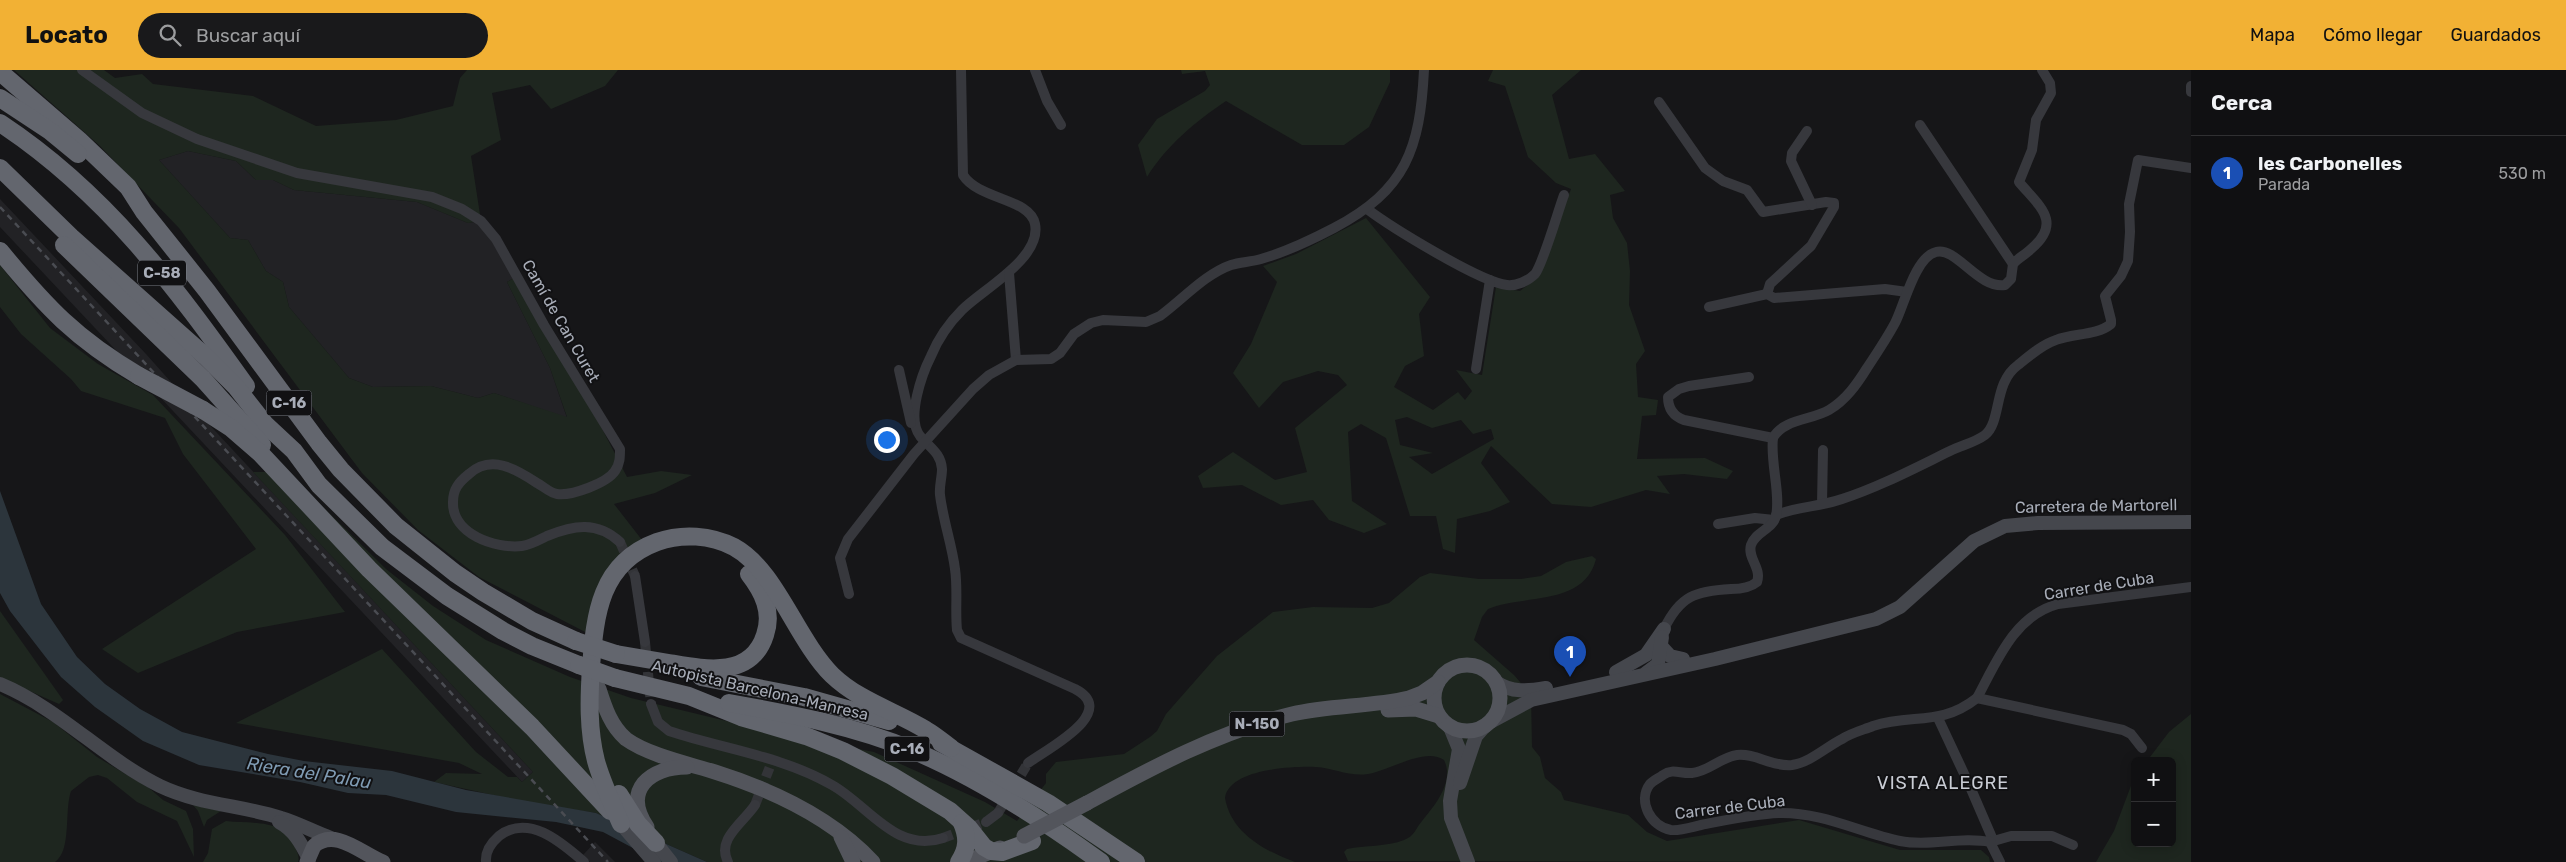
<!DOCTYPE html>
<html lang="es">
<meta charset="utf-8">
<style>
body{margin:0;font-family:Rubik,sans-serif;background:#19191b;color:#f1f3f6}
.controls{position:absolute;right:15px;bottom:15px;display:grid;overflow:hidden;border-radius:8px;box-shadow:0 2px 12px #0003}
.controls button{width:45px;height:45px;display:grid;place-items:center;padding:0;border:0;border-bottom:1px solid #303032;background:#101012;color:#f1f3f6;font:25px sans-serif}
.you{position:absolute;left:886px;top:369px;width:18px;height:18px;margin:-12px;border:4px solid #fff;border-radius:50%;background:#1a73e8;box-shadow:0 0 0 8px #1a73e833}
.badge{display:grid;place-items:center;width:32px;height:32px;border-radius:50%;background:#f2b134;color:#fff;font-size:16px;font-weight:700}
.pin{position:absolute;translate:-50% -41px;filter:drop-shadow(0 1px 2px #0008)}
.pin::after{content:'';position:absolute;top:26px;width:18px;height:15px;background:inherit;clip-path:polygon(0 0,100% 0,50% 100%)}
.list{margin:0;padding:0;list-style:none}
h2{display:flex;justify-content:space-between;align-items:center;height:65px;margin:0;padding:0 20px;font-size:21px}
h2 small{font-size:16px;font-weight:400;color:#9c9d9f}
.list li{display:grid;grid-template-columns:32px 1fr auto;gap:15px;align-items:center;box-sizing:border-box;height:75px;padding:0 20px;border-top:1px solid #303032}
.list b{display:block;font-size:19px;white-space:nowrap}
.list p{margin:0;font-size:16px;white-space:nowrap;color:#9c9d9f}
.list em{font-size:16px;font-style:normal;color:#9c9d9f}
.icon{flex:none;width:28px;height:28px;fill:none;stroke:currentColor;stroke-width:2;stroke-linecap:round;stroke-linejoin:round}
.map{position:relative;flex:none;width:2191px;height:792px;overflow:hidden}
header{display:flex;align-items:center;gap:30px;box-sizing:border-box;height:70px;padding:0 25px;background:#f2b134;color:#111}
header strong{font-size:24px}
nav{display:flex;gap:28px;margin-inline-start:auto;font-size:18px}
.search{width:350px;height:45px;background:#19191b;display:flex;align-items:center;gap:12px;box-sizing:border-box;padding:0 18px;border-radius:28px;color:#9c9d9f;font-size:19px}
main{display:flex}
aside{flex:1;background:#101012}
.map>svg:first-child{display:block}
.built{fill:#222225}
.green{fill:#1e261f;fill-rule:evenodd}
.water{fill:#2c353c}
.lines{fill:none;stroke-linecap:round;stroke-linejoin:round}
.street-tunnel{stroke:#333438;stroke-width:10;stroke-dasharray:10 5;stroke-linecap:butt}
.street{stroke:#37383d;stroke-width:10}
.secondary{stroke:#45474d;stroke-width:14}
.primary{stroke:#53555c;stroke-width:15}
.highway{stroke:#63666e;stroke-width:18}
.rail{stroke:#4a4c52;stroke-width:2.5;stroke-dasharray:6 5;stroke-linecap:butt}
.primary-bridge{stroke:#53555c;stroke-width:15}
.highway-bridge{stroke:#63666e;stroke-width:18}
.labels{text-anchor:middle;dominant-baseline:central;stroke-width:4;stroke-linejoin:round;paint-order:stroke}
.shield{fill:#111113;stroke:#7b7e86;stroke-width:1}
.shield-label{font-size:15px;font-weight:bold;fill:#a8adb8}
.street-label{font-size:16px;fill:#a8adb8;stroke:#111113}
.water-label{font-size:18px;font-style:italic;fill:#7f9bb3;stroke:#111113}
.neighbourhood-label{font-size:18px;letter-spacing:1px;fill:#c9ccd4;stroke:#111113}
</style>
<header>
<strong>Locato</strong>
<div class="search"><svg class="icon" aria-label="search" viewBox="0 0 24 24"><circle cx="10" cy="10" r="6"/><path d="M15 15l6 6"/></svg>Buscar aquí</div>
<nav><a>Mapa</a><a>Cómo llegar</a><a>Guardados</a></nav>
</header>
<main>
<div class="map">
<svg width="2191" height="792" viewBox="0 0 2191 792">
<rect width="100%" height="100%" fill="#161618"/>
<g class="built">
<polygon points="188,81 236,91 256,110 273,110 294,120 417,132 468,153 481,151 517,206 507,212 550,298 567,348 494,323 478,328 431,316 373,317 349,308 289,237 283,212 266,201 248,170 230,168 159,90"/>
<polygon points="0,129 146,284 204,349 533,702 522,712 0,157"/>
<polygon points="595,772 615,792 590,792 583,785"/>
</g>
<g class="green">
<polygon points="14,0 104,0 115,8 142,4 153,14 253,26 316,56 396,50 453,36 460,8 467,0 618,0 605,16 551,39 530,15 492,23 501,70 471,86 481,151 468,153 417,132 294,120 273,110 256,110 236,91 188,81 159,90 230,168 248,170 266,201 283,212 289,237 349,308 373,317 431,316 478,328 494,323 567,347 550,298 507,212 517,206 549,256 627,407 661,401 692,405 655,423 614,434 642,470 589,564 479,507 418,460 362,403 179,158 100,76"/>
<path d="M1181 0H1390V12L1369 57 1344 75H1302L1226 31C1195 52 1167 75 1147 107L1138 75 1157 49 1205 21 1210 15 1205 1 1182 4Z"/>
<path d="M1493 0H1581L1552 25 1569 89 1595 84 1625 121 1610 125 1613 148 1627 173 1630 201 1629 235 1645 281 1636 294 1638 327 1658 330 1656 345 1642 346 1637 389 1705 388 1733 401 1727 409 1684 404 1657 406 1670 424 1646 420 1591 437 1552 434 1491 376 1481 393 1510 432 1490 441 1457 449 1455 483 1443 479 1436 446H1410L1386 368 1361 354 1348 362 1352 431 1387 454 1364 463 1329 450 1313 430 1281 435 1242 415 1203 418 1198 406 1233 382 1275 410 1307 402 1295 358 1347 315 1338 305 1318 301 1283 312 1259 338 1233 303 1251 274 1277 212 1263 196 1296 184 1366 148 1430 227 1419 244 1424 286 1405 296 1394 317 1433 340 1458 322 1465 330 1472 321 1456 300 1482 305 1496 217 1520 221 1538 207 1571 119 1556 113 1528 87 1505 16 1488 11ZM1407 347 1432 358 1461 350 1473 364 1491 359 1494 369 1432 404 1409 387 1433 383 1400 375 1395 350Z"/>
<polygon points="0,195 50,258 98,294 153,325 285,465 345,542 237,562 138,603 102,579 256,479 183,384 165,348 81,321 71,309 21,264 0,237"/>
<path d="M253 402H266L318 432 386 499 433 536 486 570 570 607 631 628 776 663 874 682 985 732 1017 751 1046 713V704L1056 692 1124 684 1150 667 1157 661 1166 644 1217 586 1273 542 1313 537 1372 538 1389 533 1420 507 1430 503 1479 509H1521L1541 506 1566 492 1592 486 1596 489C1584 537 1522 524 1488 539L1482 547 1474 570 1514 605 1531 625 1532 677 1540 687 1545 708 1561 722 1564 730 1628 745 1647 762 1667 771 1799 750 1900 780H1981L1989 787 1990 792 1348 791 1344 782 1347 779C1365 775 1387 777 1404 770 1415 766 1415 759 1422 751 1434 736 1455 712 1444 690 1425 677 1391 700 1368 704 1350 707 1333 698 1316 697 1293 696 1229 699 1225 728 1231 763 1265 781 1295 792H707L596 743 529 733 434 712 446 703 482 704 459 693 236 653 382 579 476 682 508 707H517L522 712 533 702Z"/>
<polygon points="0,541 63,630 59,634 0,608"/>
<path d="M0 624 53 652 97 687 149 718 163 730 186 741 193 759 194 787 177 751 137 732 107 708 98 705 89 707 71 721C64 741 72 780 55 792H0Z"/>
<polygon points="2191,644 2191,792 2096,792 2114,761 2135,705 2135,773 2172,773 2172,691 2147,691 2169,662"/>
<polygon points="193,735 221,741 207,750 204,757 198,741"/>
<path d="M226 751C251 754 285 748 295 777 297 782 300 787 298 792H203L208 783 212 759Z"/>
</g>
<polygon class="water" points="0,421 41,534 77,587 105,614 140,639 182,662 268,684 304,691 392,701 466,720 596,743 707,792 659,792 603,762 556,752 456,742 386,725 348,723 300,712 199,695 143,671 95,637 61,607 10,541 0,523"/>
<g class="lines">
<g class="street-tunnel">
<polyline points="620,472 635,506"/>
<polyline points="645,572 651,634"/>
<polyline points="755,735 771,694"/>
<polyline points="998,743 1028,693"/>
<polyline points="943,768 986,752"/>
</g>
<g class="street">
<path d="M82 0 142 43 197 69 297 103 432 127 462 139 481 151 496 169 544 255 620 379C620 387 620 394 615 401 607 413 572 426 557 424 550 423 543 416 537 413 516 399 491 384 469 404 459 412 453 419 453 432 452 464 495 479 522 476 530 475 539 470 547 466 574 455 597 451 620 472"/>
<path d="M961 0 963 105C979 130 1030 128 1035 154 1042 188 983 219 962 240 949 253 938 269 931 286 922 304 906 348 920 366 929 377 941 383 942 399 942 408 939 416 940 425 943 450 952 475 955 499 958 519 955 540 957 560L961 568 1075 619C1120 642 1047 679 1028 693"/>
<polyline points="1035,0 1047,31 1061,55"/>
<polyline points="2191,16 2191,22"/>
<polyline points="1659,32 1705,98 1723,111 1747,120 1763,142 1826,132 1834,133 1834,137 1811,176 1770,214 1767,224"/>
<polyline points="1920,55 2013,194"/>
<polyline points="1807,61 1792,83 1791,91 1812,135"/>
<path d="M1367 139C1391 157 1480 212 1507 215 1517 216 1528 211 1535 204 1543 194 1558 141 1564 125"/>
<polyline points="1009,203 1016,290"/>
<polyline points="1709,237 1767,224 1774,228 1885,219 1907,222"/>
<polyline points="1476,299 1490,210"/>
<polyline points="899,300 911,353"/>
<path d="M1749 307 1689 316 1679 319 1668 327C1668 338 1673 346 1684 350L1773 368"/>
<polyline points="1822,434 1823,380"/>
<path d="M1776 445C1798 436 1820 437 1842 429 1879 417 1915 398 1950 381 1962 375 1974 373 1985 365 2002 351 1993 313 2018 295 2029 286 2043 274 2056 270 2073 263 2096 266 2111 254V250L2105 226 2121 206 2128 191 2130 162 2129 134 2138 90 2191 98"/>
<polyline points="1718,454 1755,448 1774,450"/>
<polyline points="635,506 645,572"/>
<path d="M849 524 840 488 848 469 914 384 973 319 989 305 1016 290 1051 289 1060 283 1074 264 1091 253 1103 250 1146 252 1160 246C1182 230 1205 204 1231 195 1240 192 1251 192 1261 189 1286 182 1311 170 1334 158 1406 120 1420 79 1424 0"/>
<path d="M1664 559C1680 526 1695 521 1731 519 1740 519 1750 518 1757 512 1762 498 1747 488 1751 475 1755 462 1773 459 1776 446 1781 424 1770 392 1773 368 1783 349 1812 350 1829 340 1846 330 1857 314 1867 298 1877 283 1887 268 1895 253 1904 236 1915 187 1936 182 1956 176 1978 219 2005 215L2011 209 2013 194C2018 188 2025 185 2031 179 2063 152 2039 136 2019 112L2032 80 2036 50 2051 23 2050 13 2042 0"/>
<polyline points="1977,628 2123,660 2131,664 2142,678"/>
<path d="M651 634 658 652 669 661C723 679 782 686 832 715 868 735 896 784 943 768"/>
<polyline points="1938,648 1967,710"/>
<polyline points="1971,719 1993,770"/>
<polyline points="986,752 998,743"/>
<polyline points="1990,772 2011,766 2052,766 2073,775"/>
<path d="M486 792C485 781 491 773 499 766 529 743 562 773 584 792"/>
<path d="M728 792C716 769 743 753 755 735"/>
<path d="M2000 792 1990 772C1960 766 1930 777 1900 771 1859 762 1822 742 1779 743 1753 744 1727 750 1701 755 1692 757 1680 761 1671 760 1651 757 1637 731 1650 714 1653 711 1659 708 1663 705 1673 698 1680 704 1692 703 1708 702 1721 687 1737 685 1756 683 1772 697 1792 695 1811 692 1826 677 1842 669 1851 663 1863 660 1873 656 1913 643 1940 657 1977 628 1997 591 2014 546 2058 534L2191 517"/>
</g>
<g class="secondary">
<polyline points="1660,575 1670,586 1683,589"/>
<polyline points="1616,602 1646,585 1664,559"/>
<polyline points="1646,603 1658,594 1662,567"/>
<path d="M1496 612C1511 623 1529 621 1546 618"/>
<path d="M0 614C60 639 103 688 160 716 200 735 241 735 281 748 298 753 314 762 331 768"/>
<polyline points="1492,651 1531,630 1715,589 1876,549 1900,537 1974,471 2005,456 2038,453 2191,452"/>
<polyline points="1450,657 1459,679 1450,731 1451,748 1468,792"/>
<polyline points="1460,713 1476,666 1484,657"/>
<path d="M279 752C294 760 301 773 309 789"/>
<polyline points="621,754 654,792"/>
<polyline points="656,773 671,792"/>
</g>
<g class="primary">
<circle cx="1467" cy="628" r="33"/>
<path d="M599 619C605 638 611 656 626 669 648 685 689 694 715 702 772 720 832 748 873 792"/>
<polyline points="1388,640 1416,639 1439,646"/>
<path d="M1087 733C1153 697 1218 662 1292 644 1331 635 1370 637 1409 628L1422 623 1438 612"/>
<path d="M647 757C622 720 650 697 687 697"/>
<polyline points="841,767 853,792"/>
<path d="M307 792 314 776C335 757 362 784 383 792"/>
<polyline points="966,792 1000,778"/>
</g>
<g class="highway">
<polyline points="0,2 79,70 128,117 144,142 207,221 319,373 341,400 396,456 455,503 483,522 532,551 576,571"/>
<polyline points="0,28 50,61 78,84"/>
<path d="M0 53C106 123 174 215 246 316"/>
<polyline points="0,98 71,167 206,287 236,317 265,354 294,381 319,415 382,477 447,526 503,561 532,576 579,595"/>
<polyline points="64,175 203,309 262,375"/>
<path d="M0 181C46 237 76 269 139 306"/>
<polyline points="203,340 231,358 261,384 369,499 532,657 610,741"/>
<path d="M616 584C633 587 651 590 669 593 704 599 751 609 765 565 773 542 763 522 749 504"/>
<polyline points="701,607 804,627 889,651"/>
<polyline points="615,608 689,626 741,647 806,666 843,681 892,706 950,741 969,758 984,777 991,781 1002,782 1032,771"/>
<path d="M729 633C791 644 854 656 912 680 979 708 1043 750 1101 792"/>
<polyline points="941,673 1048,733 1136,792"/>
<polyline points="619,724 638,754 656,773"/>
<path d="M621 754C612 733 602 713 596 691 588 660 589 628 591 597 595 544 600 493 657 472 682 463 711 465 734 477 776 500 796 569 832 605 859 631 895 641 926 660 935 665 943 672 951 678"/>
<path d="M959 792C968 779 968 767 962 753"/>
</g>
<polyline class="rail" points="0,137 608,792"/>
<polyline class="primary-bridge" points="1024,766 1087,733"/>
<g class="highway-bridge">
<polyline points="139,306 203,340"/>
<polyline points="576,571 616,584"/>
<polyline points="579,595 615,608"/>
</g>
</g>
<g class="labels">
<g class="shield">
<rect x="138" y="190.5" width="48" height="25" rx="4"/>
<rect x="266.5" y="320.5" width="45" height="25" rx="4"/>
<rect x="1229.5" y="641.5" width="55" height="25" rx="4"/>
<rect x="884.5" y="666.5" width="45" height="25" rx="4"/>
</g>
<g class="shield-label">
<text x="162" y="203">C-58</text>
<text x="289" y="333">C-16</text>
<text x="1257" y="654">N-150</text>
<text x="907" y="679">C-16</text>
</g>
<g class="street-label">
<text transform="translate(561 251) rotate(60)">Camí de Can Curet</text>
<text transform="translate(2096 436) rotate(-1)">Carretera de Martorell</text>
<text transform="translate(2099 516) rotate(-9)">Carrer de Cuba</text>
<text transform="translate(760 620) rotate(13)">Autopista Barcelona-Manresa</text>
<text transform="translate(1730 737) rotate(-7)">Carrer de Cuba</text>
</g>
<g class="water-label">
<text transform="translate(309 703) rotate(9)">Riera del Palau</text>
</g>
<g class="neighbourhood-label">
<text x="1943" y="713">VISTA ALEGRE</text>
</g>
</g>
</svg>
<div class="controls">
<button>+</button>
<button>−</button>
</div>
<div class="you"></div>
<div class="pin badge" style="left:1570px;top:607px;background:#1a4fb4">1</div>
</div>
<aside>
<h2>Cerca<small></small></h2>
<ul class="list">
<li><span class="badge" style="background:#1a4fb4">1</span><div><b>les Carbonelles</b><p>Parada</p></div><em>530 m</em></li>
</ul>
</aside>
</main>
